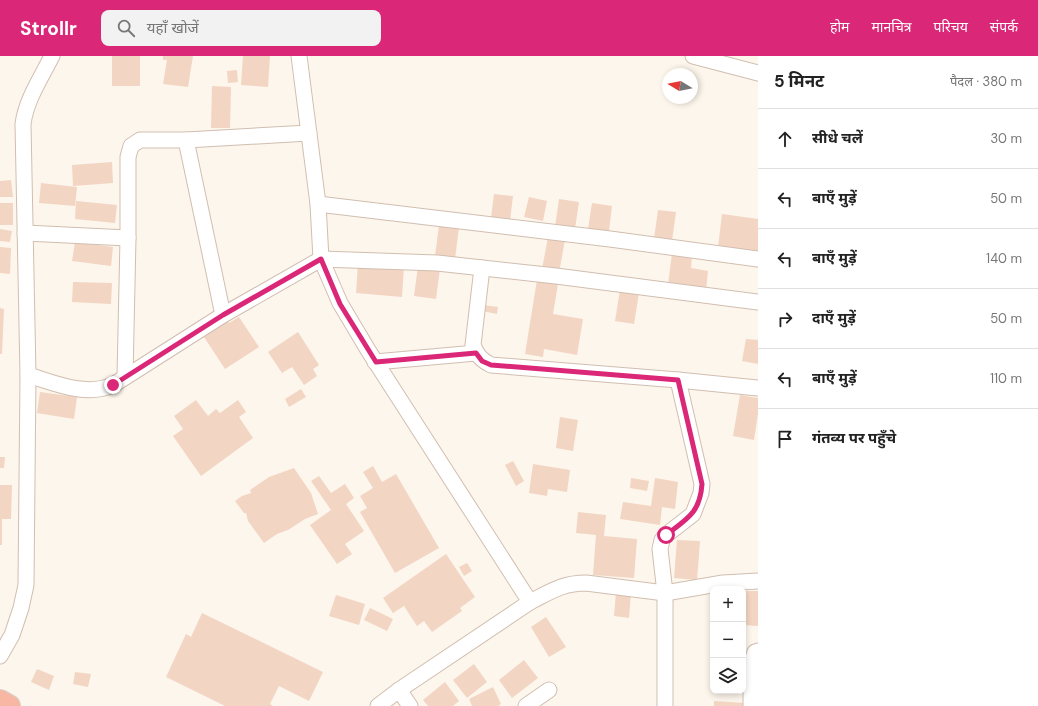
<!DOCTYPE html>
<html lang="hi">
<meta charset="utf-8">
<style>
body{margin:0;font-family:"DM Sans","Noto Sans Devanagari",sans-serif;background:#f2f2f2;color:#222}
.controls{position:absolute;right:12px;bottom:12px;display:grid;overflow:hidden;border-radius:8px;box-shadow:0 2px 6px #0003}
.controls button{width:36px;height:36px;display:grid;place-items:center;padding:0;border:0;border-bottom:1px solid #e0e0e0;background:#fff;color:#222;font:20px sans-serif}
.compass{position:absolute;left:662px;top:12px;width:36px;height:36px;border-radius:50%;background:#fff;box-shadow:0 2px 6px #0003;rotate:280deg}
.stop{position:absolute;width:12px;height:12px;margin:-9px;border:3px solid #db2777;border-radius:50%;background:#fff}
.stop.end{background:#db2777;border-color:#fff;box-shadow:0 1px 4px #0008}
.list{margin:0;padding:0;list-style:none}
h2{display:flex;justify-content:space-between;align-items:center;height:52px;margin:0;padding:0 16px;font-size:17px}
h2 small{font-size:13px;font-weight:400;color:#767676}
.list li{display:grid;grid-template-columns:26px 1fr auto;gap:12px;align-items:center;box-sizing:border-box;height:60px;padding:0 16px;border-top:1px solid #e0e0e0}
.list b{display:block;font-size:15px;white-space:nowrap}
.list em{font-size:13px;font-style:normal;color:#767676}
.icon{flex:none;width:22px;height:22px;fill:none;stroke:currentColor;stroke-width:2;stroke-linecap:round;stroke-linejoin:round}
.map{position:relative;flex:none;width:758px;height:650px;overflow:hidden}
header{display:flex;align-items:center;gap:24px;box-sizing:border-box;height:56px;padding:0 20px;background:#db2777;color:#fff}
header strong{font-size:19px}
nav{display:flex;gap:22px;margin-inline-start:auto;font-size:14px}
.search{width:280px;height:36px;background:#f2f2f2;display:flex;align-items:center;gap:10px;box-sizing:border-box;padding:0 14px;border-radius:8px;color:#767676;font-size:15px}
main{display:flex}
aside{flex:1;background:#fff}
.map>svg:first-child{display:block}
.building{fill:#f3d5c3}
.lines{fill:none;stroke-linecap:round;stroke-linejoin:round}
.minor-casing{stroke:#d1beb0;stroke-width:17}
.highway-casing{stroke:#dad1cd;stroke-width:24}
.minor{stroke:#fff;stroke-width:15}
.highway{stroke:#f7b7a3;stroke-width:22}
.route{stroke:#db2777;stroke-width:5}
</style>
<header>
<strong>Strollr</strong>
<div class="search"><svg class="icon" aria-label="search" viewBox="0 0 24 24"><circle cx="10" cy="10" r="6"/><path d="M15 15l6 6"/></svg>यहाँ खोजें</div>
<nav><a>होम</a><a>मानचित्र</a><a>परिचय</a><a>संपर्क</a></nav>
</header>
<main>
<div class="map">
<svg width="758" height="650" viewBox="0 0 758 650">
<rect width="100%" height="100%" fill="#fdf6ec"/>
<g class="building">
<rect x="112" y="0" width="28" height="30"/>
<polygon points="163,0 193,0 188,31 163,28 167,4 163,4"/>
<polygon points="243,0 270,0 268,31 241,29"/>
<polygon points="237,14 238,26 228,27 227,15"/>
<polygon points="212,30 231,31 230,72 211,72"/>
<polygon points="112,106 113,127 73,130 72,109"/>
<polygon points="11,124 13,141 0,141 0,125"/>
<polygon points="41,127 77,131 75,150 39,147"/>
<polygon points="494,138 513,140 510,165 491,162"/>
<polygon points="529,141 547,145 543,165 524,161"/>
<polygon points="559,143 579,146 575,173 555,171"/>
<polygon points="76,145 117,149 115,167 75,163"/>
<rect x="0" y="147" width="13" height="22"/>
<polygon points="592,147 612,150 609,175 588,173"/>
<polygon points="658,154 676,156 672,185 654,183"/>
<polygon points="722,158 758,163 758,196 718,191"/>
<polygon points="439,169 459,171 455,203 435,200"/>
<polygon points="0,173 12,175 10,186 0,185"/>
<polygon points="548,181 565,184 559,217 542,213"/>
<polygon points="75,186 113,191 111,210 72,205"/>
<polygon points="0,191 11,192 10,218 0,217"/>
<polygon points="672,197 692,200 691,212 708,215 706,234 668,229"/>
<polygon points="358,208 404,210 402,241 356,237"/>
<polygon points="418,210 440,213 436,243 414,240"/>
<polygon points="537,224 558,228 553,258 583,263 577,299 544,293 543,301 525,298"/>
<polygon points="73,226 112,227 111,248 72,246"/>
<polygon points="620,234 639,237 634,268 615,265"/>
<polygon points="483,249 498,251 497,258 482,255"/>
<polygon points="0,252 4,253 2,298 0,298"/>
<polygon points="239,261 259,291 225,313 202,278 226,263 229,267"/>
<polygon points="298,276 319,309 313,313 317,320 304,329 292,311 282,317 268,296"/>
<polygon points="746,283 758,284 758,308 742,305"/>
<polygon points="301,333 306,341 289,351 285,343"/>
<polygon points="40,336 77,341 74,363 37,357"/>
<polygon points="740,339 758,342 758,358 754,384 733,380"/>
<polygon points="196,344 208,360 216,353 220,357 238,344 246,356 239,361 253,382 201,420 173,380 183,373 174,360"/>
<polygon points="560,361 578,364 573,395 556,392"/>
<polygon points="0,401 5,401 4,412 0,412"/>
<polygon points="513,405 524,425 516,430 505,409"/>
<polygon points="533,408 570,414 567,436 548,433 547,440 529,437"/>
<polygon points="373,410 382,426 396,418 439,492 395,517 360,456 367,452 360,440 373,432 363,416"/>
<polygon points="294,412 311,437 318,458 305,463 288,474 277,478 264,487 248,465 246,457 244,457 235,445 242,440 251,437 250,434 269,421"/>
<polygon points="319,420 331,437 345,428 354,442 346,448 364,475 345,488 352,498 337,508 310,469 331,454 311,425"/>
<polygon points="631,422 649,425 647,435 630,432"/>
<polygon points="655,422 678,426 675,453 662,451 660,469 620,463 623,446 651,450"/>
<polygon points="0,429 12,429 11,463 2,463 2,489 0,489"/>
<polygon points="578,456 606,459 604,480 637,483 634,522 593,519 596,479 576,477"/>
<polygon points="677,484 700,485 697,524 674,522"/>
<polygon points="446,498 475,541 460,552 462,555 432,576 424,565 417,570 404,550 393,557 383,542"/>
<polygon points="467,507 472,515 464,520 459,511"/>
<polygon points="743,535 758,535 758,570 743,569"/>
<polygon points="616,536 631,537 629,562 614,560"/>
<polygon points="336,539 365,548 359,569 329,560"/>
<polygon points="370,552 393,563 387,575 364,564"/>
<polygon points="202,557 323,616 309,645 279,630 270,648 273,650 225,650 166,621 186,578 191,581"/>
<polygon points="546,561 566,591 549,601 531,571"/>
<polygon points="524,604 538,622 512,642 499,624"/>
<polygon points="474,608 487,626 467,642 453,624"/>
<polygon points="37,613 54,620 49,634 31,626"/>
<polygon points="75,616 91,618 88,631 73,628"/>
<polygon points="445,626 459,645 453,650 428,650 423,644"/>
<polygon points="493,631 501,648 498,650 472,650 469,643"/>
<polygon points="714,645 745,647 745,650 714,650"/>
</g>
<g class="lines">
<g class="minor-casing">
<g id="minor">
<polyline points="299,0 318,148 321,203 340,247 368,294 530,546 399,634 378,650"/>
<polyline points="693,0 758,17"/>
<polyline points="186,84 223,259"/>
<polyline points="318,148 610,183 758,203"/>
<polyline points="25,177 128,182"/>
<path d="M482 212 473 289C477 299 481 304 491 309L678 324 758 332"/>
<polyline points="375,306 476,297"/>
<path d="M28 319C55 327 85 341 113 329L223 259 321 203 437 207 556 220 758 246"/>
<polyline points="125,321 128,182 128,101 131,90 140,84 186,84 309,77"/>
<path d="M530 546C550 536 562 527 586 527L665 537 723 527 758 525"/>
<path d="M0 600 12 579 21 552 26 529 28 319 23 68C26 44 41 22 52 0"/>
<polyline points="399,634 410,650"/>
<polyline points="526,650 549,634"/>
<polyline points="665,650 665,537 660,493 662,484 666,479 693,458 701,437 702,428 678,324"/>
<polyline points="751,650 751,608 755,596 758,595"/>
</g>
</g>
<g class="highway-casing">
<polyline id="highway" points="0,645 9,650"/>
</g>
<use href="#minor" class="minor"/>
<use href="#highway" class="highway"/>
</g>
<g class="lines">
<path class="route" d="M113 329 223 259 321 203 340 248 376 306 476 297 482 305 491 309 678 324 702 428C700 457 687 463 666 479"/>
</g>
</svg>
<div class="controls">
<button>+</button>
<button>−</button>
<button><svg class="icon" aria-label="layers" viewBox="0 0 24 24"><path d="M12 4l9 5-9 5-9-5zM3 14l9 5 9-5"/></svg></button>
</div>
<svg class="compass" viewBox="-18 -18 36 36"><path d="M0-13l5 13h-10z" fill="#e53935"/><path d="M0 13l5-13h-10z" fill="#767676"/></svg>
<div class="stop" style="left:666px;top:479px"></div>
<div class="stop end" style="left:113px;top:329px"></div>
</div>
<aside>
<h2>5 मिनट<small>पैदल · 380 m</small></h2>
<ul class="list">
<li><svg class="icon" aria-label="ahead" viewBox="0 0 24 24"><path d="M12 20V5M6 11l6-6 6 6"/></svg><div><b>सीधे चलें</b></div><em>30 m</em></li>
<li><svg class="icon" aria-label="left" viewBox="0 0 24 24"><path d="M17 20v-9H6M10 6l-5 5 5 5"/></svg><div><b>बाएँ मुड़ें</b></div><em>50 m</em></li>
<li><svg class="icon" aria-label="left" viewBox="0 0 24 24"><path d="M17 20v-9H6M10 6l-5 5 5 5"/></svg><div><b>बाएँ मुड़ें</b></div><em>140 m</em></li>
<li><svg class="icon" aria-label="right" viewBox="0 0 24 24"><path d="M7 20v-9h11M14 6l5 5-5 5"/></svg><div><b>दाएँ मुड़ें</b></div><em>50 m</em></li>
<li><svg class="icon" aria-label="left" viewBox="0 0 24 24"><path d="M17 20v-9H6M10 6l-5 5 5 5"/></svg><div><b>बाएँ मुड़ें</b></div><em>110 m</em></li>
<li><svg class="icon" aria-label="arrive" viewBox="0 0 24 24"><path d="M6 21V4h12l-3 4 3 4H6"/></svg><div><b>गंतव्य पर पहुँचे</b></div></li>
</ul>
</aside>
</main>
